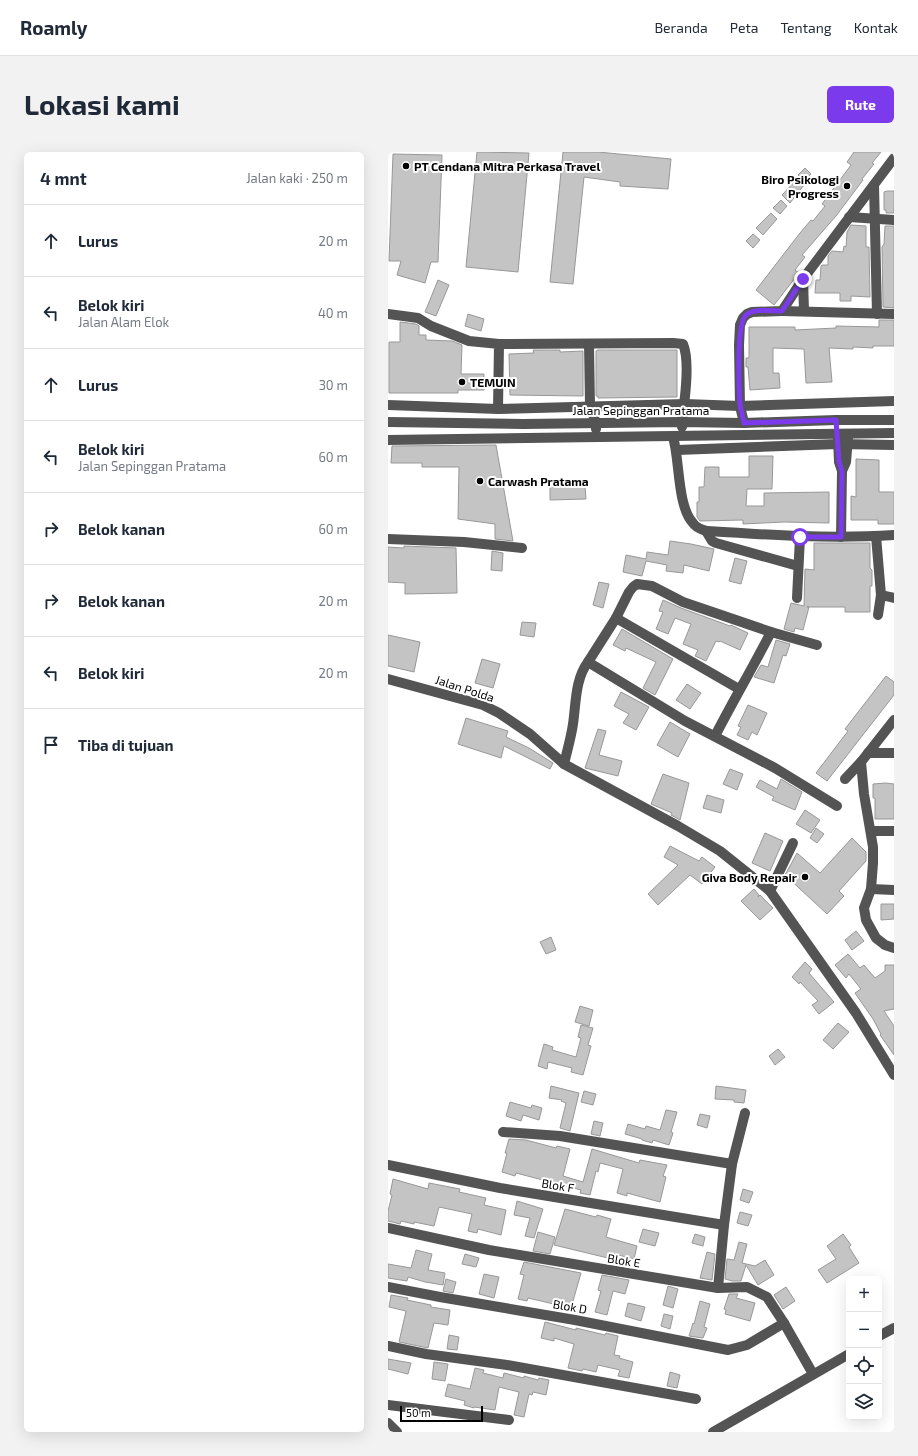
<!DOCTYPE html>
<html lang="id">
<meta charset="utf-8">
<style>
body{margin:0;font-family:"Exo 2",sans-serif;background:#f2f2f3;color:#1f2937}
.controls{position:absolute;right:12px;bottom:12px;display:grid;overflow:hidden;border-radius:6px;box-shadow:0 4px 16px #0002}
.controls button{width:36px;height:36px;display:grid;place-items:center;padding:0;border:0;border-bottom:1px solid #e0e1e3;background:#fff;color:#1f2937;font:20px sans-serif}
.scale{position:absolute;left:12px;bottom:10px;width:83px;box-sizing:border-box;padding-left:4px;border:2px solid #000;border-top:0;font-size:11px;line-height:14px;white-space:nowrap;color:#000;-webkit-text-stroke:3px #fff;paint-order:stroke}
.stop{position:absolute;width:12px;height:12px;margin:-9px;border:3px solid #7c3aed;border-radius:50%;background:#fff}
.stop.end{background:#7c3aed;border-color:#fff;box-shadow:0 1px 4px #0008}
.list{margin:0;padding:0;list-style:none}
h2{display:flex;justify-content:space-between;align-items:center;height:52px;margin:0;padding:0 16px;font-size:17px}
h2 small{font-size:13px;font-weight:400;color:#747a83}
.list li{display:grid;grid-template-columns:26px 1fr auto;gap:12px;align-items:center;box-sizing:border-box;height:72px;padding:0 16px;border-top:1px solid #e0e1e3}
.list b{display:block;font-size:15px;white-space:nowrap}
.list p{margin:0;font-size:13px;white-space:nowrap;color:#747a83}
.list em{font-size:13px;font-style:normal;color:#747a83}
.icon{flex:none;width:22px;height:22px;fill:none;stroke:currentColor;stroke-width:2;stroke-linecap:round;stroke-linejoin:round}
.map{position:relative;flex:none;width:506px;height:1280px;overflow:hidden;border-radius:6px}
header{display:flex;align-items:center;gap:24px;box-sizing:border-box;height:56px;padding:0 20px;background:#fff;border-bottom:1px solid #e0e1e3}
header strong{font-size:19px}
nav{display:flex;gap:22px;margin-inline-start:auto;font-size:14px}
.intro{display:flex;align-items:center;justify-content:space-between;box-sizing:border-box;height:96px;padding:0 24px}
h1{margin:0;font-size:28px}
.button{padding:10px 18px;border-radius:6px;background:#7c3aed;color:#fff;font-size:14px;font-weight:700}
main{display:flex;gap:24px;padding:0 24px}
aside{flex:1;background:#fff;border-radius:6px;box-shadow:0 4px 16px #0002}
.map>svg:first-child{display:block}
.building{fill:#c4c4c4;stroke:#989898}
.lines{fill:none;stroke-linecap:round;stroke-linejoin:round}
.minor{stroke:#545454;stroke-width:10}
.route{stroke:#7c3aed;stroke-width:5}
.poi-dot{fill:#000;stroke:#fff;stroke-width:1.5}
.labels{text-anchor:middle;dominant-baseline:central;stroke-width:4;stroke-linejoin:round;paint-order:stroke}
.poi-label{font-size:12px;font-weight:bold;fill:#000;stroke:#fff;text-anchor:start}
.street-label{font-size:12px;fill:#000;stroke:#fff}
</style>
<header>
<strong>Roamly</strong>
<nav><a>Beranda</a><a>Peta</a><a>Tentang</a><a>Kontak</a></nav>
</header>
<div class="intro"><h1>Lokasi kami</h1><a class="button">Rute</a></div>
<main>
<aside>
<h2>4 mnt<small>Jalan kaki · 250 m</small></h2>
<ul class="list">
<li><svg class="icon" aria-label="ahead" viewBox="0 0 24 24"><path d="M12 20V5M6 11l6-6 6 6"/></svg><div><b>Lurus</b></div><em>20 m</em></li>
<li><svg class="icon" aria-label="left" viewBox="0 0 24 24"><path d="M17 20v-9H6M10 6l-5 5 5 5"/></svg><div><b>Belok kiri</b><p>Jalan Alam Elok</p></div><em>40 m</em></li>
<li><svg class="icon" aria-label="ahead" viewBox="0 0 24 24"><path d="M12 20V5M6 11l6-6 6 6"/></svg><div><b>Lurus</b></div><em>30 m</em></li>
<li><svg class="icon" aria-label="left" viewBox="0 0 24 24"><path d="M17 20v-9H6M10 6l-5 5 5 5"/></svg><div><b>Belok kiri</b><p>Jalan Sepinggan Pratama</p></div><em>60 m</em></li>
<li><svg class="icon" aria-label="right" viewBox="0 0 24 24"><path d="M7 20v-9h11M14 6l5 5-5 5"/></svg><div><b>Belok kanan</b></div><em>60 m</em></li>
<li><svg class="icon" aria-label="right" viewBox="0 0 24 24"><path d="M7 20v-9h11M14 6l5 5-5 5"/></svg><div><b>Belok kanan</b></div><em>20 m</em></li>
<li><svg class="icon" aria-label="left" viewBox="0 0 24 24"><path d="M17 20v-9H6M10 6l-5 5 5 5"/></svg><div><b>Belok kiri</b></div><em>20 m</em></li>
<li><svg class="icon" aria-label="arrive" viewBox="0 0 24 24"><path d="M6 21V4h12l-3 4 3 4H6"/></svg><div><b>Tiba di tujuan</b></div></li>
</ul>
</aside>
<div class="map">
<svg width="506" height="1280" viewBox="0 0 506 1280">
<rect width="100%" height="100%" fill="#fff"/>
<g class="building">
<polygon points="89,0 141,1 130,120 78,115"/>
<polygon points="175,0 210,0 283,7 280,37 232,34 232,30 196,25 185,132 162,130"/>
<polygon points="466,0 493,0 484,11 486,12 474,27 475,28 448,64 414,103 417,105 407,118 411,121 386,153 368,138 412,81 423,68 425,69 437,54 434,52 463,13 459,10"/>
<polygon points="5,2 54,3 50,110 43,110 37,131 9,123 13,109 1,109"/>
<polygon points="417,16 423,22 416,29 410,23"/>
<polygon points="409,27 416,33 402,51 394,43"/>
<polygon points="499,39 506,39 506,61 498,61 498,58 496,58 496,40"/>
<polygon points="393,48 399,54 392,62 385,56"/>
<polygon points="383,61 389,67 375,83 368,76"/>
<polygon points="463,73 478,74 478,95 481,95 482,145 463,144 463,149 452,149 452,141 427,141 428,128 432,128 433,114 434,113 440,113 440,104 444,99 455,100 456,94 458,95 459,80"/>
<polygon points="497,74 506,74 506,156 495,155 494,95 496,92"/>
<polygon points="365,82 372,88 365,96 358,89"/>
<polygon points="50,128 61,133 48,164 37,160"/>
<polygon points="80,162 96,167 93,179 77,174"/>
<polygon points="491,168 506,168 506,194 485,194 485,196 465,195 465,197 441,196 444,230 418,231 416,197 385,196 385,221 391,221 392,236 362,238 360,215 358,215 358,206 361,206 361,175 407,175 407,178 448,176 448,174 491,175"/>
<polygon points="12,170 28,172 31,174 31,183 38,183 38,188 64,189 74,193 73,222 96,222 96,238 70,238 70,241 1,241 1,190 12,190"/>
<polygon points="145,198 172,198 172,200 195,199 195,244 122,243 121,202 146,201"/>
<polygon points="210,198 289,198 289,245 210,246 210,244 208,244 208,199"/>
<polygon points="108,293 125,389 107,387 107,372 70,367 71,315 34,315 34,311 3,311 4,294"/>
<polygon points="361,304 385,304 384,337 359,337 358,354 376,354 376,341 441,340 441,371 396,370 355,372 355,368 312,369 309,365 309,350 311,350 311,335 316,335 317,315 331,315 331,325 361,325"/>
<polygon points="468,307 491,308 491,340 506,340 506,372 490,372 490,368 463,368 463,344 468,345"/>
<polygon points="197,334 198,347 162,348 162,335"/>
<polygon points="282,389 303,392 326,397 321,419 296,413 295,421 278,419 279,413 258,409 254,424 235,420 238,403 258,407 259,400 280,403"/>
<polygon points="426,391 482,391 482,416 484,418 484,434 482,434 482,460 457,460 457,455 419,455 421,455 415,478 407,476 406,480 396,477 403,451 416,454 417,417 426,418"/>
<polygon points="16,394 68,396 69,441 17,442 17,431 0,430 0,395 16,396"/>
<polygon points="104,399 115,401 114,419 103,418"/>
<polygon points="347,406 359,409 353,432 341,429"/>
<polygon points="211,430 221,432 215,456 205,453"/>
<polygon points="275,448 293,456 342,474 343,473 345,474 360,481 352,498 332,489 331,490 328,489 318,509 307,504 310,498 295,492 303,472 287,466 280,482 268,477 275,460 271,459"/>
<polygon points="134,470 148,471 146,485 132,483"/>
<polygon points="234,477 285,507 267,543 255,536 268,510 238,496 237,499 225,493"/>
<polygon points="0,483 32,490 26,520 0,514"/>
<polygon points="388,488 402,492 398,504 395,503 386,531 366,525 373,513 380,515"/>
<polygon points="94,507 112,512 105,536 87,531"/>
<polygon points="498,524 506,530 506,543 439,629 428,621 460,579 457,577"/>
<polygon points="299,532 313,541 302,557 288,548"/>
<polygon points="233,540 261,555 248,578 235,571 241,562 226,554"/>
<polygon points="360,553 379,561 369,583 364,580 360,588 349,583 353,575 350,574"/>
<polygon points="78,566 120,579 118,585 141,596 165,611 162,617 116,594 113,606 70,592"/>
<polygon points="282,570 302,582 290,605 269,593"/>
<polygon points="210,577 218,579 211,603 234,609 230,624 197,616"/>
<polygon points="342,617 355,622 349,638 335,632"/>
<polygon points="275,622 301,631 292,668 283,663 284,661 263,652"/>
<polygon points="393,627 414,640 407,658 384,648 386,645 368,635 372,628 389,637"/>
<polygon points="498,631 506,632 506,667 487,667 487,646 485,646 485,632"/>
<polygon points="319,643 336,648 333,661 315,656"/>
<polygon points="417,658 432,668 423,681 408,672"/>
<polygon points="428,676 436,682 429,691 422,686"/>
<polygon points="377,681 395,689 382,719 364,711"/>
<polygon points="464,686 478,700 478,709 451,739 456,744 439,762 397,723 409,701 432,721"/>
<polygon points="282,694 311,709 314,705 327,715 314,732 302,723 270,753 260,742 290,713 276,705"/>
<polygon points="366,737 371,743 370,745 372,743 385,756 372,768 353,749"/>
<polygon points="493,752 506,752 506,767 493,768"/>
<polygon points="468,779 476,789 464,798 457,788"/>
<polygon points="163,785 168,798 158,802 152,790"/>
<polygon points="460,802 472,816 476,813 487,826 497,819 497,813 506,813 506,857 496,859 506,874 506,903 492,883 493,882 485,867 467,841 473,837 461,822 458,826 447,813"/>
<polygon points="417,810 424,817 421,821 446,850 431,862 424,853 430,849 412,830 411,832 404,825"/>
<polygon points="192,854 205,858 201,874 187,870"/>
<polygon points="450,871 461,880 445,897 435,888"/>
<polygon points="193,873 205,876 200,893 203,894 195,923 183,920 184,916 160,910 159,917 150,914 156,892 165,895 164,898 188,905 193,886 190,885"/>
<polygon points="390,897 397,905 387,913 381,904"/>
<polygon points="163,934 191,941 182,979 172,976 178,951 173,949 174,948 161,946"/>
<polygon points="328,934 358,938 356,951 346,950 346,948 327,947"/>
<polygon points="196,939 208,942 205,953 193,950"/>
<polygon points="122,950 143,956 144,953 154,956 151,968 135,963 133,969 118,964"/>
<polygon points="278,958 289,960 283,980 285,981 281,993 265,988 264,991 254,988 254,987 237,982 240,972 257,977 258,974 272,978"/>
<polygon points="312,962 322,964 319,976 309,973"/>
<polygon points="206,969 215,971 212,984 203,982"/>
<polygon points="121,987 138,988 168,996 169,994 182,997 175,1024 195,1030 204,997 251,1011 252,1008 279,1013 275,1024 278,1025 272,1050 239,1041 239,1044 229,1041 235,1017 212,1011 210,1020 208,1019 202,1043 192,1041 193,1038 128,1021 127,1024 114,1020 119,1001 117,1001"/>
<polygon points="5,1027 40,1037 41,1031 72,1037 71,1040 98,1046 96,1053 118,1058 113,1083 90,1077 89,1081 80,1079 84,1062 51,1055 46,1074 26,1070 26,1072 13,1069 12,1072 0,1069 0,1059 4,1043 2,1042"/>
<polygon points="355,1037 365,1040 361,1051 352,1048"/>
<polygon points="129,1049 155,1057 146,1086 137,1084 142,1066 126,1063"/>
<polygon points="177,1057 208,1065 209,1063 223,1067 218,1085 249,1094 246,1107 226,1102 224,1107 166,1093"/>
<polygon points="352,1060 364,1063 360,1074 349,1071"/>
<polygon points="255,1077 271,1081 267,1094 251,1090"/>
<polygon points="150,1080 167,1085 162,1102 145,1099"/>
<polygon points="307,1082 317,1085 315,1094 304,1091"/>
<polygon points="455,1082 463,1093 461,1095 471,1111 439,1131 430,1118 448,1107 439,1094"/>
<polygon points="351,1090 359,1092 354,1111 367,1114 377,1108 386,1123 370,1133 358,1113 353,1129 344,1129 337,1127 339,1107 346,1108"/>
<polygon points="28,1098 44,1102 40,1118 57,1121 55,1133 37,1130 20,1125 19,1129 0,1126 0,1112 23,1116"/>
<polygon points="319,1100 327,1102 324,1128 312,1126"/>
<polygon points="77,1102 91,1106 88,1115 74,1112"/>
<polygon points="136,1110 193,1121 183,1156 140,1146 139,1149 130,1147 136,1123 132,1122"/>
<polygon points="96,1122 111,1125 106,1146 91,1142"/>
<polygon points="214,1123 241,1128 237,1142 225,1139 219,1163 207,1160 213,1139 210,1138"/>
<polygon points="58,1127 68,1130 65,1141 55,1139"/>
<polygon points="280,1134 290,1137 285,1156 275,1153"/>
<polygon points="398,1135 407,1149 395,1157 386,1143"/>
<polygon points="341,1142 350,1142 348,1146 367,1151 362,1169 337,1162 338,1158 336,1157"/>
<polygon points="3,1143 20,1146 19,1148 43,1153 43,1155 62,1158 60,1173 46,1171 40,1196 11,1190 18,1159 1,1155"/>
<polygon points="312,1149 322,1152 316,1175 319,1176 315,1186 301,1184 305,1171 306,1172"/>
<polygon points="240,1151 257,1155 253,1169 237,1164"/>
<polygon points="276,1162 285,1164 282,1177 273,1174"/>
<polygon points="157,1170 188,1178 188,1176 217,1183 218,1181 230,1184 226,1203 232,1204 231,1206 245,1210 241,1226 230,1224 232,1218 210,1213 208,1220 195,1217 194,1219 180,1216 186,1192 166,1186 166,1189 153,1186"/>
<polygon points="61,1183 71,1185 69,1198 59,1197"/>
<polygon points="0,1207 23,1211 20,1222 0,1217"/>
<polygon points="46,1210 60,1212 57,1229 44,1227"/>
<polygon points="87,1216 96,1218 95,1221 115,1226 116,1221 136,1226 136,1224 150,1228 151,1226 161,1228 158,1243 145,1240 144,1243 141,1242 136,1265 126,1263 131,1240 111,1235 107,1258 86,1255 86,1256 76,1253 77,1249 57,1244 60,1232 82,1237"/>
<polygon points="282,1220 292,1223 289,1236 279,1234"/>
</g>
<g class="lines">
<g class="minor">
<polyline points="486,33 489,162"/>
<polyline points="461,65 506,68"/>
<polyline points="415,127 416,159"/>
<polyline points="394,159 506,162"/>
<polyline points="0,162 30,166 43,174 81,189 111,192 110,257"/>
<path d="M111 192 285 191 295 192C301 206 298 237 296 253 296 260 293 267 294 275"/>
<polyline points="201,192 202,254 208,271 208,277"/>
<polyline points="0,253 110,257 297,252 352,254 506,249"/>
<polyline points="0,270 135,272 293,270 356,271 448,268 506,268"/>
<polyline points="356,271 352,254 351,193 352,173 355,166 359,162 364,160 394,159 415,127 506,6"/>
<path d="M285 285C292 308 289 354 305 371 308 376 313 377 318 379 381 383 443 387 506 383"/>
<polyline points="450,286 451,310 454,319 453,385"/>
<polyline points="0,288 506,281"/>
<polyline points="289,298 450,292 506,293"/>
<polyline points="454,319 458,310 460,286"/>
<polyline points="318,379 324,389 328,391 410,414"/>
<polyline points="488,384 493,443 506,446"/>
<polyline points="0,387 76,390 134,396"/>
<polyline points="409,446 412,385"/>
<polyline points="490,463 493,443"/>
<polyline points="228,466 351,537"/>
<polyline points="383,480 429,493"/>
<path d="M200 510 228 466 241 440 245 435 249 432 264 434 295 450 383 480C365 515 345 549 327 584"/>
<polyline points="0,527 95,553 111,561 142,582 176,612"/>
<polyline points="506,568 473,610 476,642 485,695 485,711 483,737 476,756 478,768 488,786 497,793 506,796"/>
<polyline points="480,601 506,601"/>
<polyline points="457,627 473,610"/>
<path d="M449 654 387 616 297 569 200 510C187 527 188 552 185 572 183 586 179 599 176 612L290 674 332 699 382 739 468 861 506 923"/>
<polyline points="483,679 506,679"/>
<polyline points="483,737 506,738"/>
<polyline points="382,739 405,691"/>
<polyline points="115,980 172,984 344,1012"/>
<polyline points="0,1013 112,1036 336,1073"/>
<polyline points="0,1076 101,1098 330,1136 359,1135 379,1145 396,1171 425,1222"/>
<polyline points="0,1135 52,1145 187,1168 340,1198 359,1193 396,1171"/>
<polyline points="330,1136 336,1073 344,1012 357,961"/>
<polyline points="491,1184 506,1176"/>
<polyline points="0,1194 38,1202 119,1213 308,1247"/>
<polyline points="0,1253 121,1268"/>
<polyline points="0,1271 9,1280"/>
<polyline points="325,1280 461,1202"/>
</g>
</g>
<g class="lines">
<path class="route" d="M412 385H453L454 319 451 310 448 268 356 271C355 265 353 259 352 253 351 238 348 171 358 163 367 156 384 159 394 159L415 127"/>
</g>
<g class="poi-dot">
<circle cx="18" cy="14" r="4"/>
<circle cx="459" cy="34" r="4"/>
<circle cx="74" cy="230" r="4"/>
<circle cx="92" cy="329" r="4"/>
<circle cx="417" cy="725" r="4"/>
</g>
<g class="labels">
<g class="poi-label">
<text x="26" y="14">PT Cendana Mitra Perkasa Travel</text>
<text x="451" y="27" text-anchor="end">Biro Psikologi<tspan x="451" dy="14">Progress</tspan></text>
<text x="82" y="230">TEMUIN</text>
<text x="100" y="329">Carwash Pratama</text>
<text x="409" y="725" text-anchor="end">Giva Body Repair</text>
</g>
<g class="street-label">
<text x="253" y="258">Jalan Sepinggan Pratama</text>
<text transform="translate(77 536) rotate(18)">Jalan Polda</text>
<text transform="translate(170 1033) rotate(9)">Blok F</text>
<text transform="translate(236 1108) rotate(9)">Blok E</text>
<text transform="translate(182 1154) rotate(10)">Blok D</text>
</g>
</g>
</svg>
<div class="controls">
<button>+</button>
<button>−</button>
<button><svg class="icon" aria-label="locate" viewBox="0 0 24 24"><circle cx="12" cy="12" r="6"/><path d="M12 2v4M12 18v4M2 12h4M18 12h4"/></svg></button>
<button><svg class="icon" aria-label="layers" viewBox="0 0 24 24"><path d="M12 4l9 5-9 5-9-5zM3 14l9 5 9-5"/></svg></button>
</div>
<div class="scale">50 m</div>
<div class="stop" style="left:412px;top:385px"></div>
<div class="stop end" style="left:415px;top:127px"></div>
</div>
</main>
